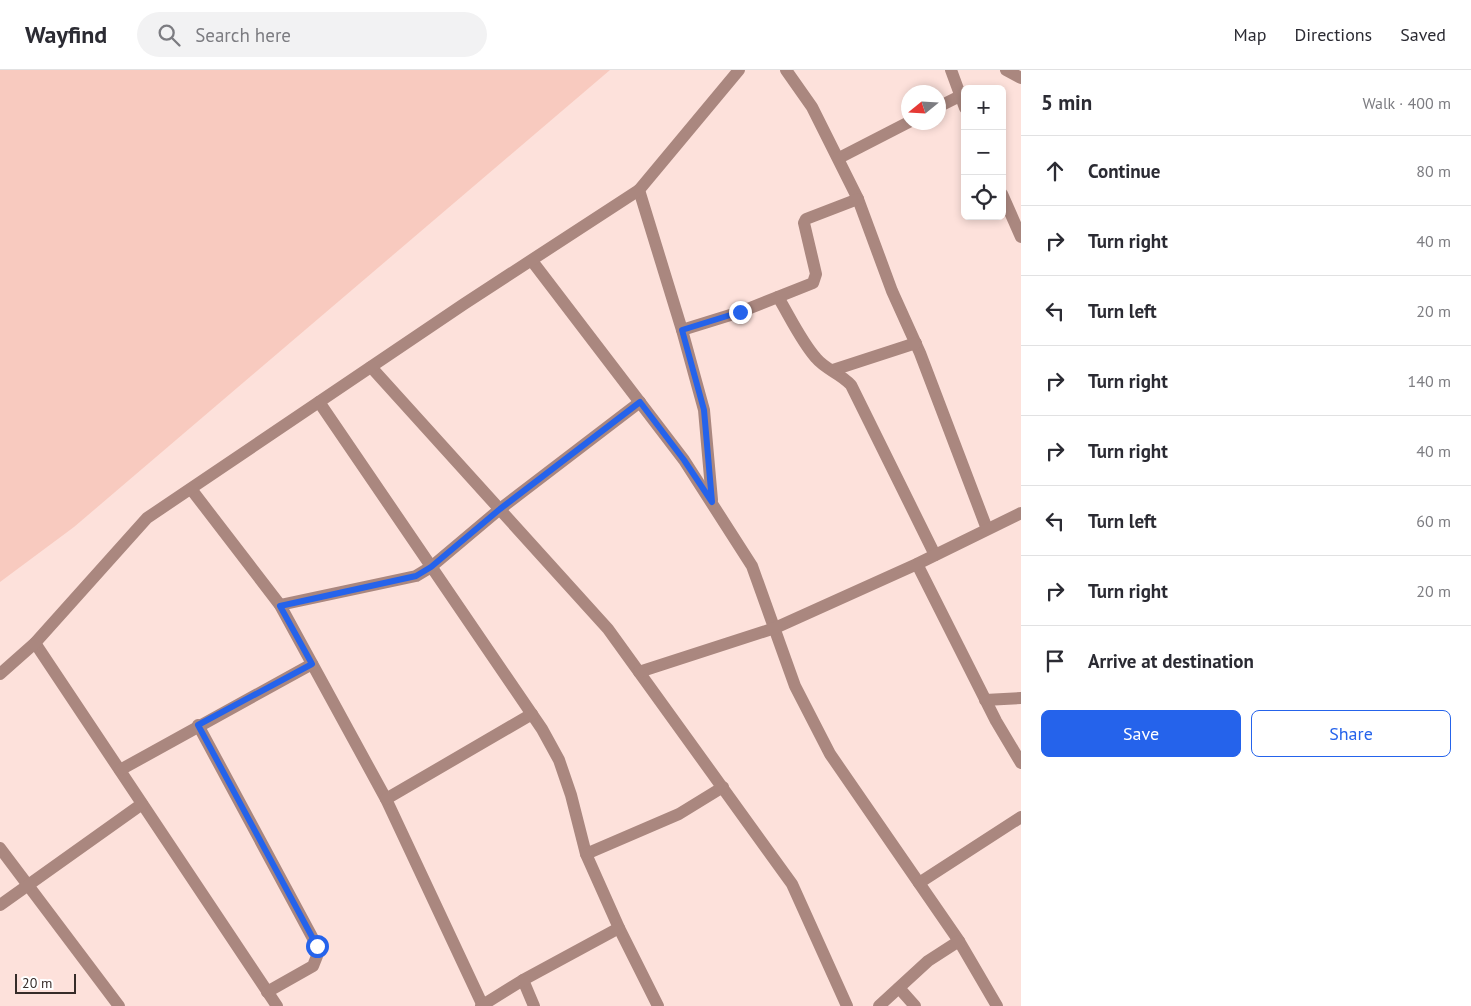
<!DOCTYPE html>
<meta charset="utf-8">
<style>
body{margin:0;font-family:"PT Sans",sans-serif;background:#f2f2f3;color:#2b2b33}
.controls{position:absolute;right:15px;top:15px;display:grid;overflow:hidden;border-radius:8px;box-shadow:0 2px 8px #0003}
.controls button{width:45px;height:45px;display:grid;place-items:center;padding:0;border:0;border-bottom:1px solid #e1e1e2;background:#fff;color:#2b2b33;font:25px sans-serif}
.compass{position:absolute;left:901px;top:15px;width:45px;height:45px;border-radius:50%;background:#fff;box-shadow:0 2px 8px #0003;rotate:252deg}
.scale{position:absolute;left:15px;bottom:12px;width:61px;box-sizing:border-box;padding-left:5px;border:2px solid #362c29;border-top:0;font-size:14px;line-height:18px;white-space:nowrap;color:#362c29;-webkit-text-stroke:4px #fff;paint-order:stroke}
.stop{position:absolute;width:15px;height:15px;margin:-11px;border:4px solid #2563eb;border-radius:50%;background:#fff}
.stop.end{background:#2563eb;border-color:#fff;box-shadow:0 1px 5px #0008}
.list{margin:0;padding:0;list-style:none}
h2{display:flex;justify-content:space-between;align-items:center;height:65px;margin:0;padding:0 20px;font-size:21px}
h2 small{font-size:16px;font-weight:400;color:#7c7c81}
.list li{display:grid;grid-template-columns:32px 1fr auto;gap:15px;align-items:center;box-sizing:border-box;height:70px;padding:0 20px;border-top:1px solid #e1e1e2}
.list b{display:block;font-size:19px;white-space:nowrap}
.list em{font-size:16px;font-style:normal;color:#7c7c81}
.actions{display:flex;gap:10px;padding:15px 20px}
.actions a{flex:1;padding:11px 0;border:1px solid #2563eb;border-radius:8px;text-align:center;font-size:18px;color:#2563eb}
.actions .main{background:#2563eb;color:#fff}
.icon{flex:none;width:28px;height:28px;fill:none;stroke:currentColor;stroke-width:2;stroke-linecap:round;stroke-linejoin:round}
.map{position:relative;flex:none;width:1021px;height:936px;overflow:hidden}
header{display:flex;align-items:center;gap:30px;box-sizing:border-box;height:70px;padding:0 25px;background:#fff;border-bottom:1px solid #e1e1e2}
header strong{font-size:24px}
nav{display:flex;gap:28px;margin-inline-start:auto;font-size:18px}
.search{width:350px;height:45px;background:#f2f2f3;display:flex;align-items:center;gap:12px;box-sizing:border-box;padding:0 18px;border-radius:28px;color:#7c7c81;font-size:19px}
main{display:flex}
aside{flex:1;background:#fff}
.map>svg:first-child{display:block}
.green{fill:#f8cabf}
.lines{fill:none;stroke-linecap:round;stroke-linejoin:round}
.minor{stroke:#aa877f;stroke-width:12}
.route{stroke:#2563eb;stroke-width:6}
</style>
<header>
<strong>Wayfind</strong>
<div class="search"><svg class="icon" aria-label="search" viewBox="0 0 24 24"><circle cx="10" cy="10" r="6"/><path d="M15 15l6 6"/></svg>Search here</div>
<nav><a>Map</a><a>Directions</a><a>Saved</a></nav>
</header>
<main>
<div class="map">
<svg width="1021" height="936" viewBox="0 0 1021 936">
<rect width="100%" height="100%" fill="#fde1db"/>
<polygon class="green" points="0,0 610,0 74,457 0,512"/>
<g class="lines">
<g class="minor">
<polyline points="786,0 812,37 858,129 892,221 920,283 987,459"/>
<polyline points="951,0 965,38"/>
<polyline points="1006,0 1021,8"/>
<polyline points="938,37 960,26"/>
<polyline points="839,88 909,52"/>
<polyline points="639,120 682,260 704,340 712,430"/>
<polyline points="1002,124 1021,167"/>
<polyline points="532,191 684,390 752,496 795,616 830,684 959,871 997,936"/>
<path d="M778 227C790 247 801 271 816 288 826 300 840 303 851 315L935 485"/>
<polyline points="682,260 740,242 813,213 816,204 804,153 806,149 858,129"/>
<polyline points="371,297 608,559 792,814 847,936"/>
<polyline points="833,300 916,273"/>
<polyline points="319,332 542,659 559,690 571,725 586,784 619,858 658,936"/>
<polyline points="191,419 280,535 386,729 483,936"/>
<polyline points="917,494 996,651 1021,693"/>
<polyline points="280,535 416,506 431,497 500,439 640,332"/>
<polyline points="35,573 277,936"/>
<polyline points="639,602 775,558 917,494 1021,443"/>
<polyline points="0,604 35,573 147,448 464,234 639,120 739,0"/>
<polyline points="985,630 1021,628"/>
<polyline points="198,655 317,876 317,886 313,896 267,922"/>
<polyline points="120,700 312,594"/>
<polyline points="386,729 532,644"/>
<polyline points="0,778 119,936"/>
<polyline points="586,784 679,744 723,717"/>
<polyline points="919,813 1021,747"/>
<polyline points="0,835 142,734"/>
<polyline points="523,910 534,936"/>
<polyline points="899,918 915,936"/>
<polyline points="481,936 523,910 619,858"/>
<polyline points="879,936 928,891 959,871"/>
</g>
</g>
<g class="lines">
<polyline class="route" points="317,876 198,655 312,594 280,536 416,506 431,497 500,439 640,332 684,390 712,432 704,340 682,260 740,242"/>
</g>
</svg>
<div class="controls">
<button>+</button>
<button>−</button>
<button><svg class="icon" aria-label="locate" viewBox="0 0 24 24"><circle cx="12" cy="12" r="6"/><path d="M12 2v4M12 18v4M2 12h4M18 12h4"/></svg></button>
</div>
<svg class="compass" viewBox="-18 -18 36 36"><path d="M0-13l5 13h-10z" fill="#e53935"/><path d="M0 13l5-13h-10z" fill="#7c7c81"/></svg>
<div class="scale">20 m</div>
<div class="stop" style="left:317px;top:876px"></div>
<div class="stop end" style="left:740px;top:242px"></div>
</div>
<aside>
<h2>5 min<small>Walk · 400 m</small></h2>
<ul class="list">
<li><svg class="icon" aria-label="ahead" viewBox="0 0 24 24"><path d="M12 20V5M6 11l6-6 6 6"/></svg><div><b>Continue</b></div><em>80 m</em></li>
<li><svg class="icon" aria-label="right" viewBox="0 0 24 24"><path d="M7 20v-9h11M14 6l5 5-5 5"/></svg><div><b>Turn right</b></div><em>40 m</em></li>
<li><svg class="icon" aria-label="left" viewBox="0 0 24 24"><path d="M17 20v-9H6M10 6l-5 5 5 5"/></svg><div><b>Turn left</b></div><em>20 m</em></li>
<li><svg class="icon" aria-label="right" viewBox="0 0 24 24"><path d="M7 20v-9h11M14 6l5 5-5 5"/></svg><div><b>Turn right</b></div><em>140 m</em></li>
<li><svg class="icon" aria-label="right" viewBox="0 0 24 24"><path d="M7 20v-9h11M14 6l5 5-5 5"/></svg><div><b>Turn right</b></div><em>40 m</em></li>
<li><svg class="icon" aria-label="left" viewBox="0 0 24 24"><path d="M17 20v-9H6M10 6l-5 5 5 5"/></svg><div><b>Turn left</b></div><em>60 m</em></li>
<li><svg class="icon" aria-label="right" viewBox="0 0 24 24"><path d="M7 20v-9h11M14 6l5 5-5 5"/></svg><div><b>Turn right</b></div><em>20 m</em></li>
<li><svg class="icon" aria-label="arrive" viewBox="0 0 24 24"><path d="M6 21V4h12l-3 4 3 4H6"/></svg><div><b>Arrive at destination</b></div></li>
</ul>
<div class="actions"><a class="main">Save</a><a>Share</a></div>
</aside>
</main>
